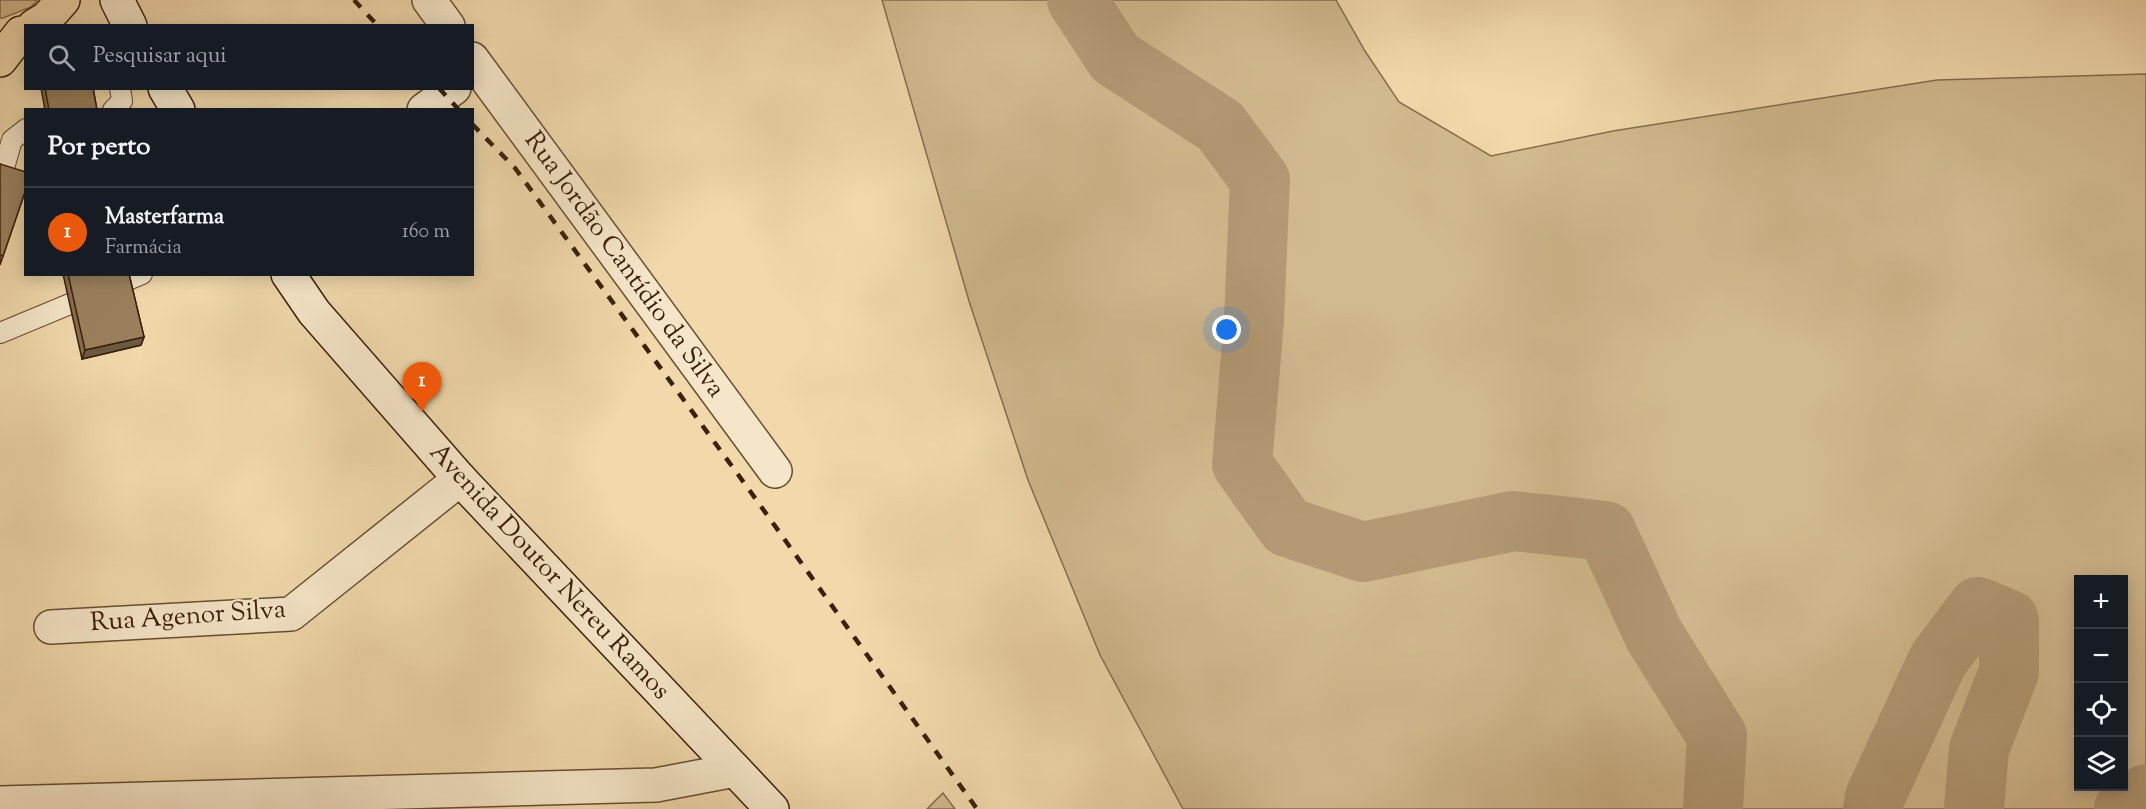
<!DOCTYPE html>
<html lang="pt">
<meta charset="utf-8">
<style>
body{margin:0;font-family:"Sorts Mill Goudy",serif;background:#20242c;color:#f1f3f6}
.controls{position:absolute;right:18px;bottom:18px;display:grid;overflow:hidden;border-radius:0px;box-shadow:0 3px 15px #0003}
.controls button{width:54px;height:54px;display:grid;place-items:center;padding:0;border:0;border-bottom:2px solid #363941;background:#171b24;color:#f1f3f6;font:30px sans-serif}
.you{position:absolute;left:1227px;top:330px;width:21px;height:21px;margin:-15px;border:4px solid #fff;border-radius:50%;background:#1a73e8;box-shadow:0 0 0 9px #1a73e833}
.badge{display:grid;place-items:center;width:39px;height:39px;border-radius:50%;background:#ea580c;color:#fff;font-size:20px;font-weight:700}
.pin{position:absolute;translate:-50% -50px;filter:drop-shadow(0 2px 3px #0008)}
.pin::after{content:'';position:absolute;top:32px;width:21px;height:18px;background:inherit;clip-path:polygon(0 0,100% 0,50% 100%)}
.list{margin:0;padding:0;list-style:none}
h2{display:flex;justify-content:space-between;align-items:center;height:78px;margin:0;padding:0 24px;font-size:26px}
h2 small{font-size:20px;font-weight:400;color:#9ea1a6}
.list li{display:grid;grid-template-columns:39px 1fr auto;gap:18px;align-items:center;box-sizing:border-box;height:90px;padding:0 24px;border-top:2px solid #363941}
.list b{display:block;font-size:22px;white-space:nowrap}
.list p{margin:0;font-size:20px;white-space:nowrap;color:#9ea1a6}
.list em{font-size:20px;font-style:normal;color:#9ea1a6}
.icon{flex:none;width:33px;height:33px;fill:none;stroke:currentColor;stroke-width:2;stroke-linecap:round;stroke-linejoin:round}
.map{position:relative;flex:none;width:2146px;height:809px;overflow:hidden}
.search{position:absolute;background:#171b24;box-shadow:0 3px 15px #0003;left:24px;top:24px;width:450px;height:66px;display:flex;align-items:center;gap:15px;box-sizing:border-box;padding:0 21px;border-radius:0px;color:#9ea1a6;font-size:22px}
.panel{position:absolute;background:#171b24;box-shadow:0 3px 15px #0003;left:24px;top:108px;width:450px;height:168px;border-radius:0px}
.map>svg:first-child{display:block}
.green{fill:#d2ba90;stroke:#866e4d;stroke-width:1.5;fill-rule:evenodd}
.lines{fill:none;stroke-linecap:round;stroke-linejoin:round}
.river{stroke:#b39a75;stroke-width:60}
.service-casing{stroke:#684f32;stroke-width:22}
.minor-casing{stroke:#684f32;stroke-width:36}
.secondary-casing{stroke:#3b210a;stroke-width:36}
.primary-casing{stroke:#3b210a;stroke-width:36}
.service{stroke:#f6e6c9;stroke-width:20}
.minor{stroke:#f6e6c9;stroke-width:33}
.secondary{stroke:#f6e6c9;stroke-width:33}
.primary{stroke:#f1d9ac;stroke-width:33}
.rail{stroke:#3b210a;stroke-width:4.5;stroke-dasharray:10 10;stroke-linecap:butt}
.wall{fill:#846f51;stroke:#3b210a;stroke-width:1.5}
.shaded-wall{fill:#6c5a42;stroke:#3b210a;stroke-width:1.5}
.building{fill:#9a815e;stroke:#3b210a;stroke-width:1.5}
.labels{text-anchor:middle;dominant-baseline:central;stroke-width:4.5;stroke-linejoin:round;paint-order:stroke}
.street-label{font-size:26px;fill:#3b210a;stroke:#f6e6c9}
</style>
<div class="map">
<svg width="2146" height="809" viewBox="0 0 2146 809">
<rect width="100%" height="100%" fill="#f1d9ac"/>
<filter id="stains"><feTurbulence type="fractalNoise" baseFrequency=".00333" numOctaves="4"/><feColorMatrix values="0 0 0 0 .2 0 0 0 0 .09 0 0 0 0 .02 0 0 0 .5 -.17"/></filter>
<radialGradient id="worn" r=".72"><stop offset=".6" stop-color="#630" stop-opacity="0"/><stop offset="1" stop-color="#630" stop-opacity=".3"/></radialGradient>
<g class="green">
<polygon points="0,0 37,0 31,7 3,18 0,18"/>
<path d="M882 0H1336L1365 51 1399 102 1491 156 1613 131 1937 80 2146 74V809H1183L1100 655 1028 480 969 301ZM2078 580H2124V786H2078Z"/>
<polygon points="943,793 955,809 927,809"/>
</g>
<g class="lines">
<g class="river">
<polyline points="1077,0 1115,58 1220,126 1260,180 1254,320 1242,464 1287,527 1363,552 1513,521 1606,531 1654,635 1717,736 1713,809"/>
<polyline points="1873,809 1875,797 1938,660 1978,607 2009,620 2009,672 1979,749 1974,809"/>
<polyline points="2124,809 2146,794"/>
</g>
<g class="service-casing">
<g id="service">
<polyline points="113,110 122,101 120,88"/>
<polyline points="0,182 12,140 26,129"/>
<polyline points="0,333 142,274"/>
</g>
</g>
<g class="minor-casing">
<g id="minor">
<polyline points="429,0 448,26"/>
<polyline points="472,59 775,471"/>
<polyline points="424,110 454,88"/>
<polyline points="51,627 291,614 460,479"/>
<polyline points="0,803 656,785 735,770"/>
</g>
</g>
<g class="secondary-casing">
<g id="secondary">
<polyline points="117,0 130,26"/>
<polyline points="165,88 178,110"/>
<polyline points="288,274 314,312 460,479 772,809"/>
</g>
</g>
<g class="primary-casing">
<g id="primary">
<polyline points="34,26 47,18 63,0"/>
<polyline points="0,60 21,33"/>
</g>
</g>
<use href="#service" class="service"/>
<use href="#minor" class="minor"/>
<use href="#secondary" class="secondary"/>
<use href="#primary" class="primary"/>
<g class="rail">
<polyline points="354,0 378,26"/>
<polyline points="439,88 459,110"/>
<polyline points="472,124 515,168 750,491 977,809"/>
</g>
</g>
<g class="wall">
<polygon points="41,88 93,88 97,110 45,110"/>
<polygon points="0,164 26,189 0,265"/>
<polygon points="63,274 129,274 144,337 141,345 82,359"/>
</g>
<polygon class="shaded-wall" points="144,337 141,345 82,359 85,350"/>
<g class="building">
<polygon points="45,88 93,88 97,110 49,110"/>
<polygon points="0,164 26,172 26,189 3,256 0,255"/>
<polygon points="68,274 129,274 144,337 85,350"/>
</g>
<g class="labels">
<g class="street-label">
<text transform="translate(624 265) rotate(54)">Rua Jordão Cantídio da Silva</text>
<text transform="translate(549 572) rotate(47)">Avenida Doutor Nereu Ramos</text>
<text transform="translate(188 617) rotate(-4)">Rua Agenor Silva</text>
</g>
</g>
<rect width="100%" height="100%" filter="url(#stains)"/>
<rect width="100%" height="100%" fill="url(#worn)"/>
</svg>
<div class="controls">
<button>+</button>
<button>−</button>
<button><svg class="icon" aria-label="locate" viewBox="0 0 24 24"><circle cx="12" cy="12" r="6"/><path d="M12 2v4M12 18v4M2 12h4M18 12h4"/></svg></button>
<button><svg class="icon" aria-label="layers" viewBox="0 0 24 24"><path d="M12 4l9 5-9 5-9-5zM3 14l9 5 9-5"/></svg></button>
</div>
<div class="you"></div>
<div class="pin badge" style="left:422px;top:412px">1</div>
<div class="search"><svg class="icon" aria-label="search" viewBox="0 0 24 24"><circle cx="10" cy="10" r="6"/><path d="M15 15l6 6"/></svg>Pesquisar aqui</div>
<section class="panel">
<h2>Por perto<small></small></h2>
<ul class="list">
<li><span class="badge">1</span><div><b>Masterfarma</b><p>Farmácia</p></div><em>160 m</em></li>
</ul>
</section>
</div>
